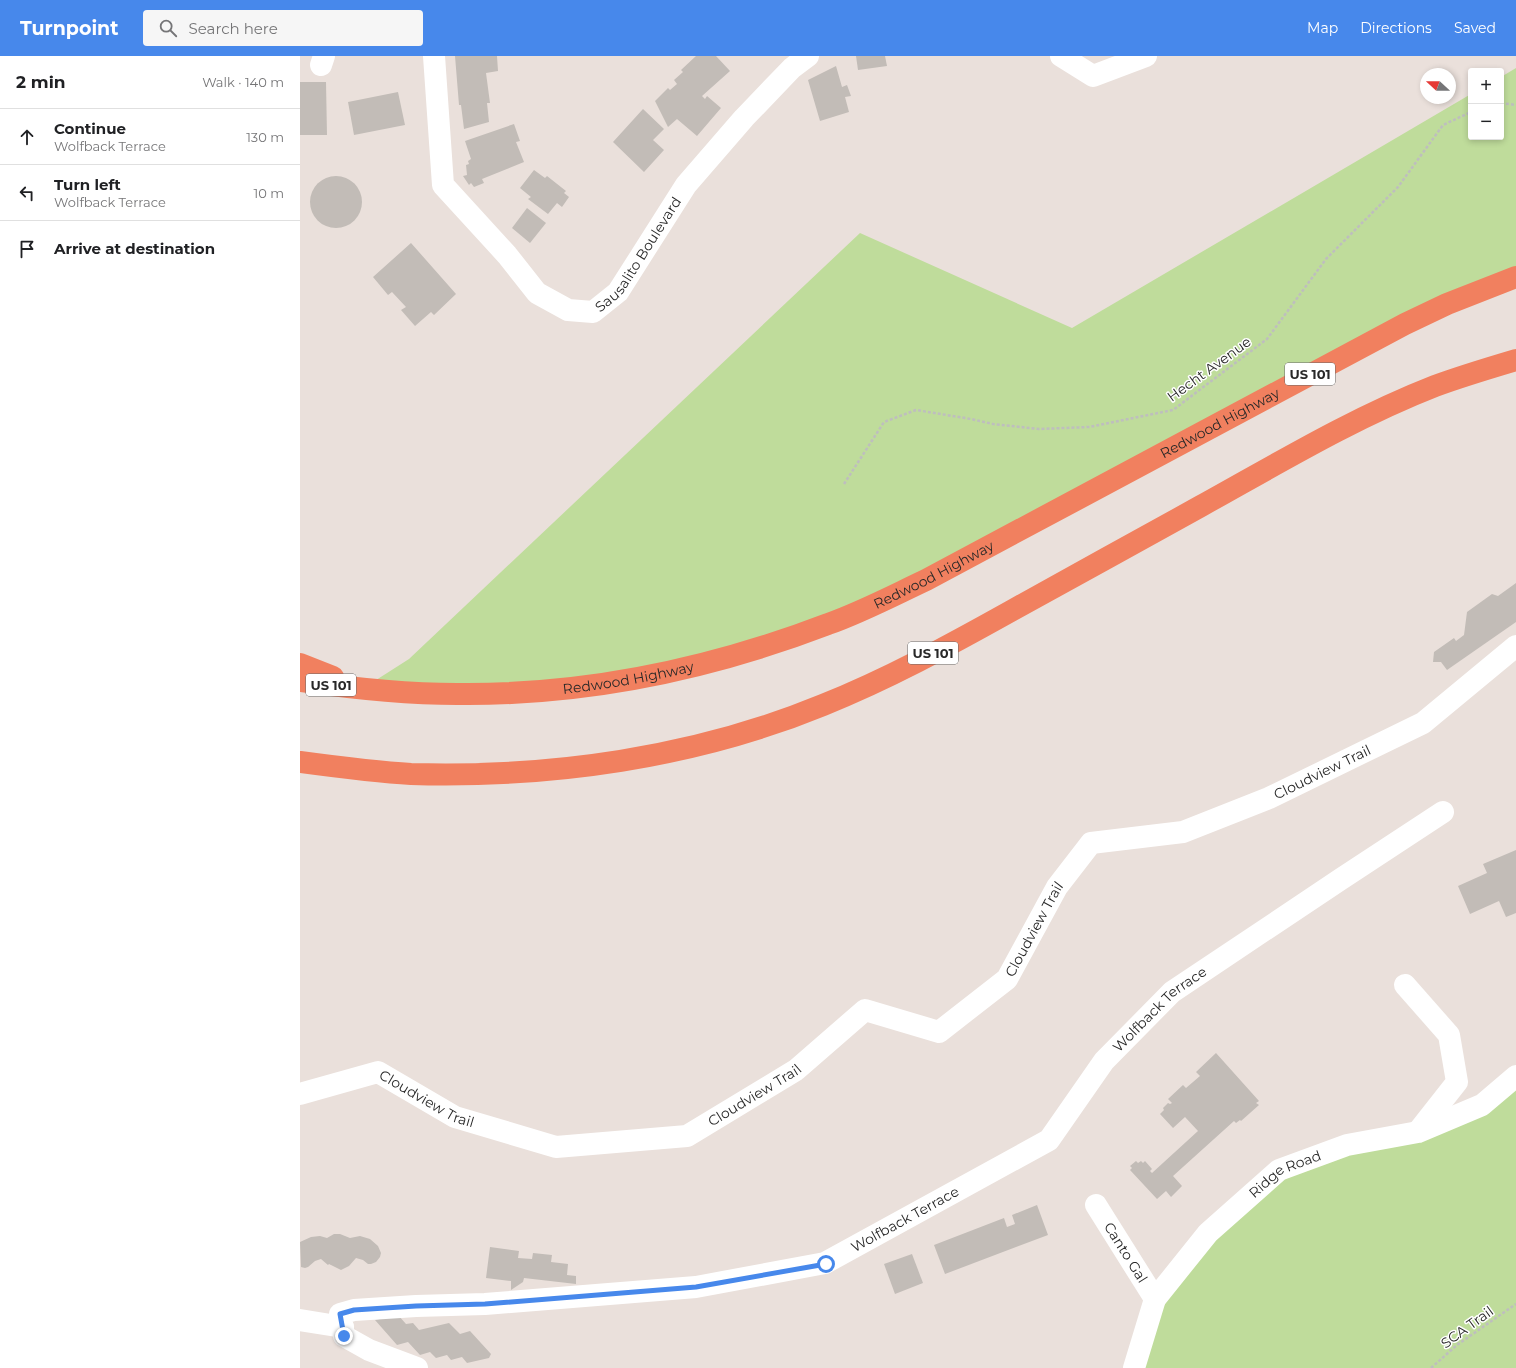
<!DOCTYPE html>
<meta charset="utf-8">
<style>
body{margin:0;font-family:Montserrat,sans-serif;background:#f6f6f6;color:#202124}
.controls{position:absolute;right:12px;top:12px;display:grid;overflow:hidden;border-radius:4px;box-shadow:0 2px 6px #0003}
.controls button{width:36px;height:36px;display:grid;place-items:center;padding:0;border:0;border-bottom:1px solid #e0e0e0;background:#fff;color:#202124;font:20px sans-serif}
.compass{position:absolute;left:1120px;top:12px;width:36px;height:36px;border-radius:50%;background:#fff;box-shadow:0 2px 6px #0003;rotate:291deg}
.stop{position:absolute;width:12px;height:12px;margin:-9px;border:3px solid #4788eb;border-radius:50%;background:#fff}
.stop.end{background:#4788eb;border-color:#fff;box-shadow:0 1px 4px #0008}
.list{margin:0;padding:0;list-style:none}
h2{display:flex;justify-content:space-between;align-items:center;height:52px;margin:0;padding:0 16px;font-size:17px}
h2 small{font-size:13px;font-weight:400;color:#757577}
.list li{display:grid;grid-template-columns:26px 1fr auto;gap:12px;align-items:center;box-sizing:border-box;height:56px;padding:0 16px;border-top:1px solid #e0e0e0}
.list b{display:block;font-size:15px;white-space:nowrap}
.list p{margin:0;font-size:13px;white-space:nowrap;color:#757577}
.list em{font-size:13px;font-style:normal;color:#757577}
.icon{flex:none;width:22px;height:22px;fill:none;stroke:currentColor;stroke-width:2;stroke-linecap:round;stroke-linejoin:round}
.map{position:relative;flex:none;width:1216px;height:1312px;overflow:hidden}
header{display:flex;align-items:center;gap:24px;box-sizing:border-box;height:56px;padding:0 20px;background:#4788eb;color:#fff}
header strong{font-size:19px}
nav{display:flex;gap:22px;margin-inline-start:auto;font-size:14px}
.search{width:280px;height:36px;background:#f6f6f6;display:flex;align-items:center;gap:10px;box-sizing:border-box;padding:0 14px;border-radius:4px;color:#757577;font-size:15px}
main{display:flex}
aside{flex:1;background:#fff}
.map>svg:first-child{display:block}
.green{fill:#bfdc9b}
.building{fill:#c2bcb7}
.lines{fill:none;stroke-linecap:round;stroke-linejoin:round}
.path{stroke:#bebebe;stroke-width:2.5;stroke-dasharray:3 2;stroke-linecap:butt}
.minor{stroke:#fff;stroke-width:22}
.highway{stroke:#f1805f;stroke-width:22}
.route{stroke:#4788eb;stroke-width:5}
.labels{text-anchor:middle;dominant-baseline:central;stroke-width:3;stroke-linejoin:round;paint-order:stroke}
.shield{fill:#fff;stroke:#686868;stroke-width:1}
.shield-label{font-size:13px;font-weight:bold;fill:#282828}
.street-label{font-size:14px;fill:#282828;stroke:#fff}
</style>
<header>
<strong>Turnpoint</strong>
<div class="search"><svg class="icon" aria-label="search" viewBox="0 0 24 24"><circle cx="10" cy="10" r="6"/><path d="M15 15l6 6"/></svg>Search here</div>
<nav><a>Map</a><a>Directions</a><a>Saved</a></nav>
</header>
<main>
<aside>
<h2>2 min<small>Walk · 140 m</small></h2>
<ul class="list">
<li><svg class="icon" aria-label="ahead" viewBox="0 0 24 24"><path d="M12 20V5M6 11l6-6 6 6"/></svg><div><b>Continue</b><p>Wolfback Terrace</p></div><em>130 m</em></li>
<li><svg class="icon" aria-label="left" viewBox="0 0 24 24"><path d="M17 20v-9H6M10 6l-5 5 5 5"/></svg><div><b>Turn left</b><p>Wolfback Terrace</p></div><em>10 m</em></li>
<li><svg class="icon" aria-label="arrive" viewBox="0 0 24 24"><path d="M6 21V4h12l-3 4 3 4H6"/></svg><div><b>Arrive at destination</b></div></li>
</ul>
</aside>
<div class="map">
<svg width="1216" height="1312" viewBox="0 0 1216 1312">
<rect width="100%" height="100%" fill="#eae0db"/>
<g class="green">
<polygon points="1216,12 1216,221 578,547 325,624 62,633 109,603 560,177 772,272 1171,38 1171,81 1201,81 1201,21"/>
<polygon points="1216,1020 1216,1312 834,1312 855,1243 979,1114 1118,1076"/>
</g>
<g class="building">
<polygon points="155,0 197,0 198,15 186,17 190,47 187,47 189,66 164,73 161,49 159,49"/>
<polygon points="396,0 416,0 430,15 402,40 405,43 407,40 421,52 397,80 377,63 368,71 355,45 368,32 370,34 377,28 374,24 383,16 381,14"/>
<polygon points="556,0 585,0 587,10 558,14"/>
<polygon points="536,10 542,31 547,29 551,40 545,41 549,56 520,65 508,24"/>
<polygon points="0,26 26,26 27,79 0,79"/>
<polygon points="98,36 105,69 54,79 48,46"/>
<polygon points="343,53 364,73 353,84 364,94 344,116 313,86"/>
<polygon points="214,68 220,85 216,86 224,106 182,123 184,127 174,131 171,127 169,129 163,120 167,119 166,109 169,108 168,105 171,103 165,85"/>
<polygon points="234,114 245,122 247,120 266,135 264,137 269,141 262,151 257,147 248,158 228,143 231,141 220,132"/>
<circle cx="36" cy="146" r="26"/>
<polygon points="227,152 246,167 230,187 212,172"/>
<polygon points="111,187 156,238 134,259 131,256 115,270 101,254 106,251 92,236 88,239 73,221"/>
<polygon points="1216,527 1216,566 1147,614 1141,606 1133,606 1134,596 1154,582 1156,585 1164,579 1167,556 1192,538 1198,540"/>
<polygon points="1216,794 1216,857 1206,861 1199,845 1170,858 1158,830 1187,817 1183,808"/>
<polygon points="916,997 959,1045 956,1047 959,1049 941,1065 940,1064 936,1067 934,1065 873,1120 882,1130 871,1141 866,1135 857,1143 830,1114 832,1112 830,1110 836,1105 838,1107 841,1105 843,1107 845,1105 852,1113 850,1115 852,1117 898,1075 885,1061 873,1072 860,1058 864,1054 863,1052 868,1047 870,1048 872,1047 868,1043 883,1029 886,1032 900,1020 896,1016"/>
<polygon points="737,1149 748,1179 645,1218 634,1189 704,1162 707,1171 715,1168 712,1159"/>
<polygon points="34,1178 40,1178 50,1182 60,1180 70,1183 78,1190 81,1197 80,1201 76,1206 71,1208 68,1208 63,1204 56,1202 49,1210 41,1214 29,1208 28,1209 21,1203 15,1205 8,1211 5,1212 1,1211 0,1186 11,1181 20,1180 27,1182"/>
<polygon points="190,1191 219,1195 218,1202 232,1203 233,1197 252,1199 251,1206 268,1208 267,1219 276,1220 276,1228 224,1222 223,1226 211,1234 211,1225 186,1222"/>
<polygon points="612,1198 623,1227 595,1238 584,1208"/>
<polygon points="98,1259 106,1268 113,1267 119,1274 149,1267 160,1278 170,1275 191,1298 189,1302 167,1307 162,1301 151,1304 147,1299 136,1302 130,1296 120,1299 108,1286 97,1289 75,1264"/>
</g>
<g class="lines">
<g class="path">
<polyline points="1201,47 1216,49"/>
<polyline points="544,428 584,366 616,354 671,363 693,368 739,373 789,371 873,354 967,283 1026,203 1098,131 1143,69 1171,56"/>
<polyline points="1131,1312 1157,1289 1216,1248"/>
</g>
<g class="minor">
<path id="s1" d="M134 0 143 129 207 199 237 237 268 254 293 256 318 236 386 129 444 62 492 12 508 0"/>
<polyline points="761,0 793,20 846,0"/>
<polyline points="21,9 24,0"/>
<polyline points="1105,929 1149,979 1157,1026 1120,1073"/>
<path id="s2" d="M0 1038 78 1016 155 1061 256 1091 387 1080 496 1014 565 954 639 976 707 923 757 831 791 787 883 776 969 742 1123 667 1216 590"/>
<path id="s3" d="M796 1149 855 1243"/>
<polyline points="0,1264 43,1271"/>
<path id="s4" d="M117 1312 69 1294 44 1280 40 1258 54 1254 116 1250 185 1248 396 1231 525 1207 749 1084 804 1005 872 936 1041 823 1143 756"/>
<path id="s5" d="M834 1312 855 1243 908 1177 979 1114 1047 1089 1118 1076 1182 1049 1216 1020"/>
</g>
<g class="highway">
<polyline points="0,608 33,621"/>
<path id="s6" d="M0 625C56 633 112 639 168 638 291 638 413 612 528 568 562 556 594 539 626 524L1105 268 1147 248 1216 221"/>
<path d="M0 706C37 711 74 716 111 718 250 722 394 702 523 649 588 623 650 589 711 555 774 520 838 485 901 450 977 408 1053 362 1135 330 1162 320 1189 312 1216 304"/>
</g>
</g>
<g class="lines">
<polyline class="route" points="44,1280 40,1258 54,1254 116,1250 185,1248 396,1231 526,1208"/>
</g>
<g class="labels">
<g class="shield">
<rect x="985" y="307" width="50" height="22" rx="3"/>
<rect x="608" y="586" width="50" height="22" rx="3"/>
<rect x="6" y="618" width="50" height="22" rx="3"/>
</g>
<g class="shield-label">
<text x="1010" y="318">US 101</text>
<text x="633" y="597">US 101</text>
<text x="31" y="629">US 101</text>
</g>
<g class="street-label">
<text stroke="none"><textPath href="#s1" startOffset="407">Sausalito Boulevard</textPath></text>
<text transform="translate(909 313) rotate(-36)">Hecht Avenue</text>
<text stroke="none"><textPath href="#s6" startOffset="978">Redwood Highway</textPath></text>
<text stroke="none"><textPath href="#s6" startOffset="654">Redwood Highway</textPath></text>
<text stroke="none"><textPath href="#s6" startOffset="330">Redwood Highway</textPath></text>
<text stroke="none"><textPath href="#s2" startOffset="1194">Cloudview Trail</textPath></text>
<text stroke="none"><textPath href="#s2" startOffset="846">Cloudview Trail</textPath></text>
<text stroke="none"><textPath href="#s4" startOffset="1019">Wolfback Terrace</textPath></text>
<text stroke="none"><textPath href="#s2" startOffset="486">Cloudview Trail</textPath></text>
<text stroke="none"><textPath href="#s2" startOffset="137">Cloudview Trail</textPath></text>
<text stroke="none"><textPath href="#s5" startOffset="255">Ridge Road</textPath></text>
<text stroke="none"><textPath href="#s4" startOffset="682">Wolfback Terrace</textPath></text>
<text stroke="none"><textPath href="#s3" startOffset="56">Canto Gal</textPath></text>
<text transform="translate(1167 1271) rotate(-36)">SCA Trail</text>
</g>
</g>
</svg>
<div class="controls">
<button>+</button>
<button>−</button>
</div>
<svg class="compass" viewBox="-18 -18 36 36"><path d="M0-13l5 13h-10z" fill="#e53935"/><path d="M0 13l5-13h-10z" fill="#757577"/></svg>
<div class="stop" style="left:526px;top:1208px"></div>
<div class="stop end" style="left:44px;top:1280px"></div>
</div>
</main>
